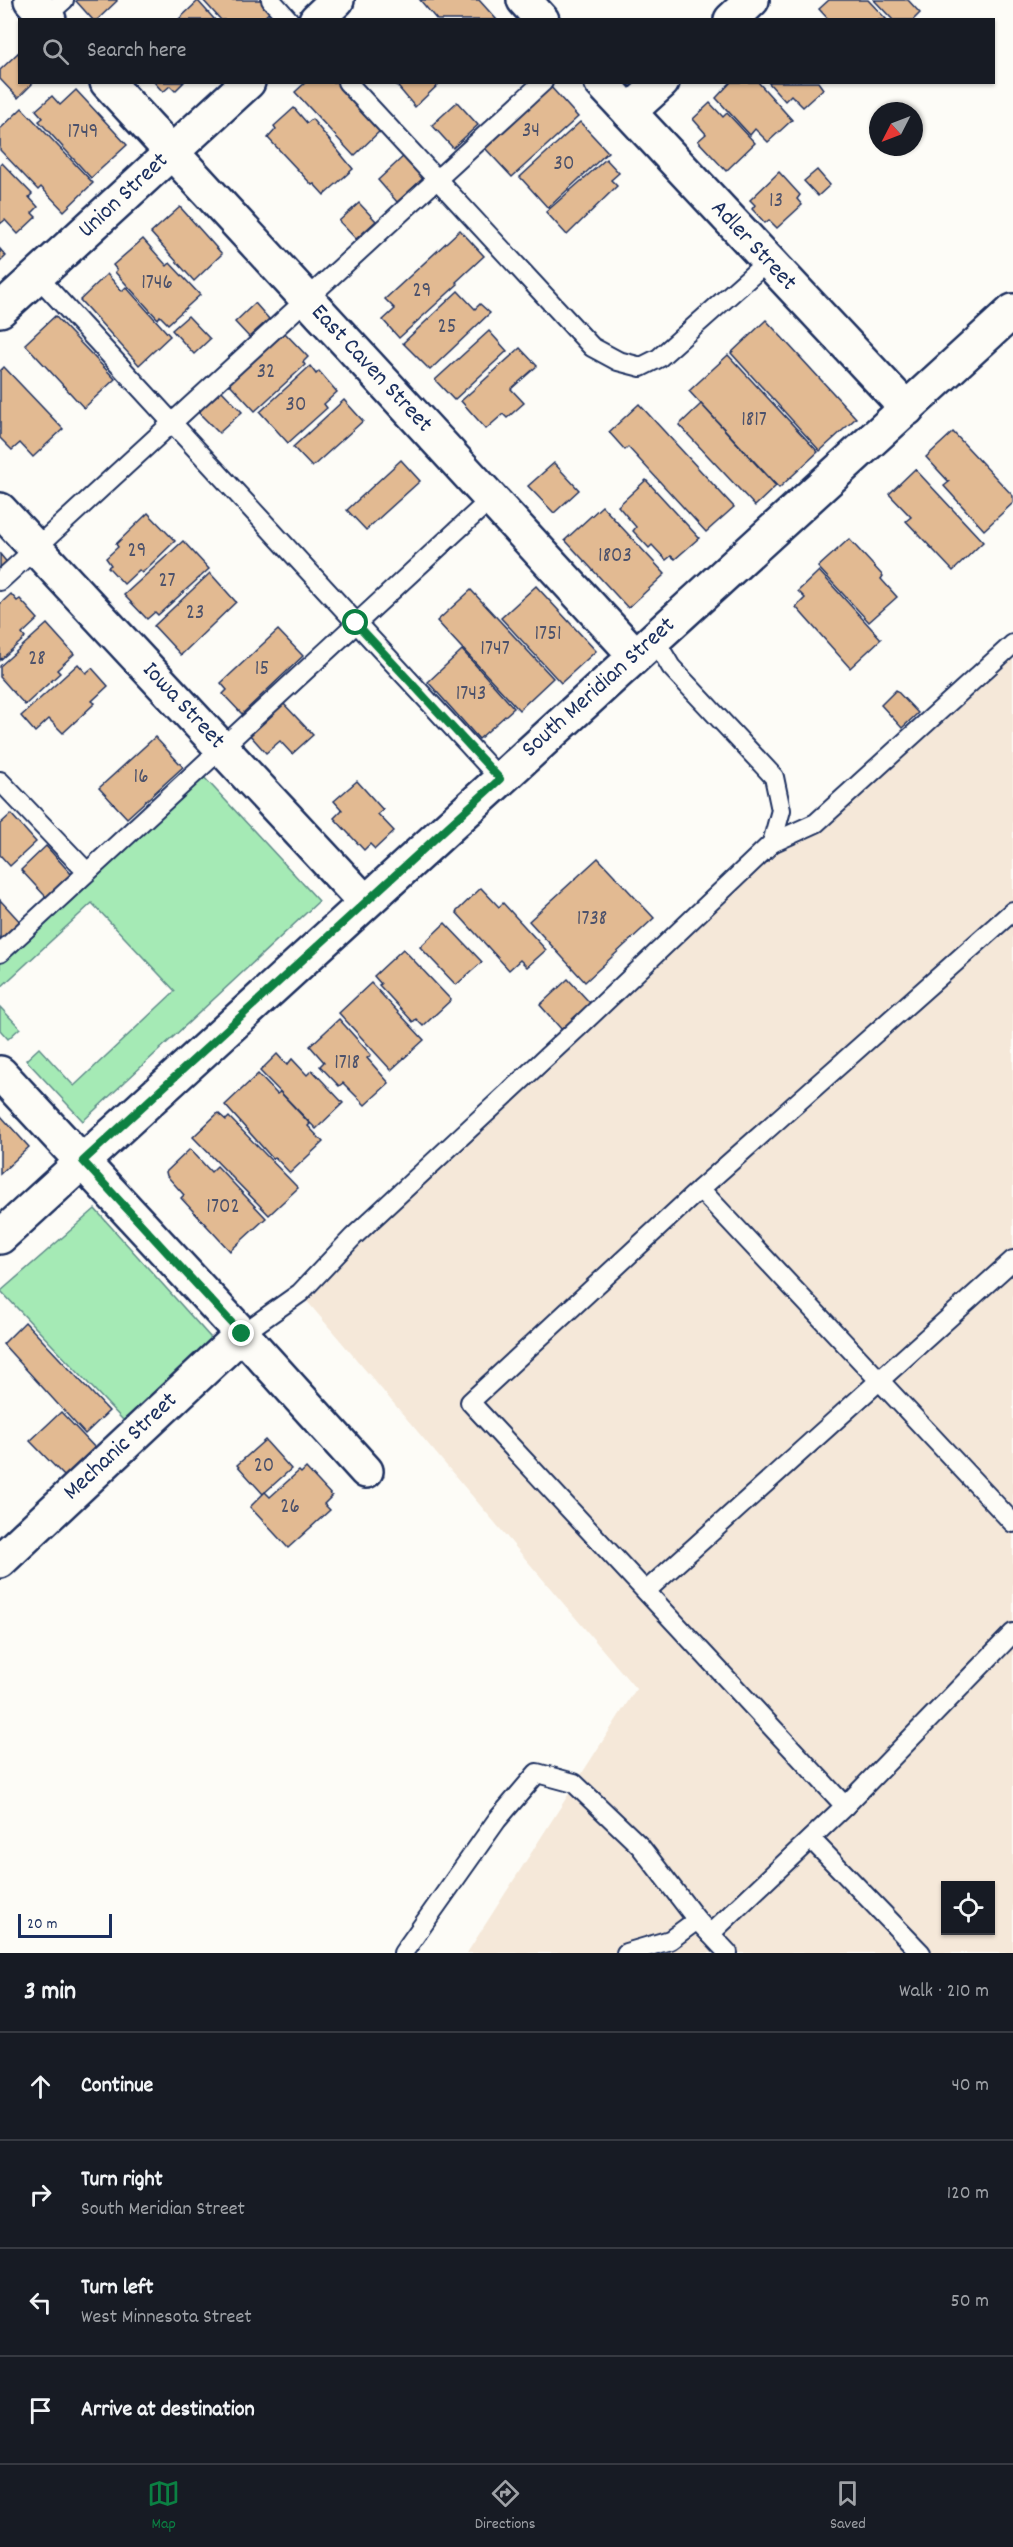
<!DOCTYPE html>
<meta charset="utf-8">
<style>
body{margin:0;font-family:Dekko,sans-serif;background:#20242c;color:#f1f3f6}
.controls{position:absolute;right:18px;bottom:18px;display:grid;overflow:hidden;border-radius:0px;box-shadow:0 2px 4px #0004}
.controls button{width:54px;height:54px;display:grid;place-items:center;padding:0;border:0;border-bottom:2px solid #363941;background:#171b24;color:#f1f3f6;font:30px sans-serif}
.compass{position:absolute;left:869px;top:102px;width:54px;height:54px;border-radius:50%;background:#171b24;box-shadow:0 2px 4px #0004;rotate:228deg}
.scale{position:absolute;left:18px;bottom:15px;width:94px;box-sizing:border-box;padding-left:6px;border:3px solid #1b2f5e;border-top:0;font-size:16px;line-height:21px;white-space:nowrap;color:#1b2f5e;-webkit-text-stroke:4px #fdfcf7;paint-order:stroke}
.stop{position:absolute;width:18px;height:18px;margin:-14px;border:4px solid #0b8043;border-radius:50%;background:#fff}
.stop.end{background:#0b8043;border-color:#fff;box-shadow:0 2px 6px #0008}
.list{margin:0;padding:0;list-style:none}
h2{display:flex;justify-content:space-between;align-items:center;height:78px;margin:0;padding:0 24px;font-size:26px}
h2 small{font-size:20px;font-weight:400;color:#9ea1a6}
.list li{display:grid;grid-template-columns:39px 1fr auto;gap:18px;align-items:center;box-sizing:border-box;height:108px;padding:0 24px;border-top:2px solid #363941}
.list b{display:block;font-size:22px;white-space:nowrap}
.list p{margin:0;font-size:20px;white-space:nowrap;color:#9ea1a6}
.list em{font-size:20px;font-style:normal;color:#9ea1a6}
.icon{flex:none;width:33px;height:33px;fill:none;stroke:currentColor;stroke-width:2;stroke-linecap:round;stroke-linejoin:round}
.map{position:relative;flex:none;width:1013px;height:1953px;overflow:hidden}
.search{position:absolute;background:#171b24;box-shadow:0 2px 4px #0004;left:18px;right:18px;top:18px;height:66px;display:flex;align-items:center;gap:15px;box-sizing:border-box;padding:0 21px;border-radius:0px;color:#9ea1a6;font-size:22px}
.sheet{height:510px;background:#171b24}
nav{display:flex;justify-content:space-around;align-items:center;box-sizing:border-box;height:84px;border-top:2px solid #363941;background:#171b24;font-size:16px;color:#9ea1a6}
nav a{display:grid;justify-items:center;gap:3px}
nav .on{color:#0b8043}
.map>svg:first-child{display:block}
.built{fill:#f5e8d9;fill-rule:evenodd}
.green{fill:#a5eab5;stroke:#608c8a;stroke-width:1.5}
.building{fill:#e2ba92;stroke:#1b2f5e;stroke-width:1.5}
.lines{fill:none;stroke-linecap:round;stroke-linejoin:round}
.service-casing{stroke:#1b2f5e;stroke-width:22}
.minor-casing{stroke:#1b2f5e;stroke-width:38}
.secondary-casing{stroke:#1b2f5e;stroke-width:38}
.service{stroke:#fdfcf7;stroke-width:18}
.minor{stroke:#fdfcf7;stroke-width:33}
.secondary{stroke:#fdfcf7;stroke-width:33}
.route{stroke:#0b8043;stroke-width:8}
.labels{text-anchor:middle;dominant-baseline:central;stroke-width:4.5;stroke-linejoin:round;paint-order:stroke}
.number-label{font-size:21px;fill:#4d526b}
.street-label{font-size:24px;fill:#1b2f5e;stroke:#fdfcf7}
</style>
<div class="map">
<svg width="1013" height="1953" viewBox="0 0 1013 1953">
<rect width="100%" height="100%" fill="#fdfcf7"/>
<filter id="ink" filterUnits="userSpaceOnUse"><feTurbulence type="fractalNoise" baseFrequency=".0167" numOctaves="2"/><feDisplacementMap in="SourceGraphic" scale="12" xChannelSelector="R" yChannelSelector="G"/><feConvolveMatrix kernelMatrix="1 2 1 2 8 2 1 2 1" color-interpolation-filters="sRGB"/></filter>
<g filter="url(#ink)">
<path class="built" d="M1013 644V1953H467L636 1689 300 1293 772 843 816 823ZM946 1886H990V1930H946Z"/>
<g class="green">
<polygon points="202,775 319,901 83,1121 26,1060 39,1048 74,1086 175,991 92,903 0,988 0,962"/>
<polygon points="0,1007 20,1028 8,1039 0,1030"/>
<polygon points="95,1209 219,1347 123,1420 1,1291"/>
</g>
<g class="building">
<polygon points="77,0 117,0 117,1 97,20 93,20 76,1"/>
<polygon points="203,0 263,0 272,10 261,20 221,20"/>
<polygon points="420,0 479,0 497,20 437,20"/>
<polygon points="829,0 868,0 887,20 829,20 819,9"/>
<polygon points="874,0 908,0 920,13 913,20 893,20"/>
<polygon points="198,1 215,20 178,20"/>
<polygon points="19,52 20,82 34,82 18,98 0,79 0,70"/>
<polygon points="154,82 184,82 175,91 170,86 163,92"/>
<polygon points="306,82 341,82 383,128 354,156 295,92"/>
<polygon points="394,82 441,82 415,107"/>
<polygon points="758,82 792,120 768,142 755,129 750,135 716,98 731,82"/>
<polygon points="768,82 818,82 823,89 803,107 791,95 785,101"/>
<polygon points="550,86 578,117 512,177 484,147"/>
<polygon points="76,90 127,145 91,178 39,121 43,118 36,110 52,96 60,105"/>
<polygon points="457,102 478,125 453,148 432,125"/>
<polygon points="710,103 723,117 727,113 755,143 726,171 698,141 706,134 693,119"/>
<polygon points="22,108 93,183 64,211 41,187 38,190 0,150 0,129"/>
<polygon points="294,108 307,123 312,119 353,169 324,195 314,184 312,185 268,138 276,129 274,126"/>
<polygon points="580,122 608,152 548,208 520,177"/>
<polygon points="405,155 425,177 397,202 378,180"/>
<polygon points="606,159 619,173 611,180 617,186 567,235 546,212"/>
<polygon points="2,163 32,194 29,197 38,207 32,213 36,217 18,234 5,220 0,224 0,165"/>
<polygon points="817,170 830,185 818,196 804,181"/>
<polygon points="779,172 800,195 797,199 802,205 777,228 769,220 765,223 752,209 755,205 750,200"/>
<polygon points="359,203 376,221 356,239 339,221"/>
<polygon points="180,207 222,254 194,281 151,233"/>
<polygon points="460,230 484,256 456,282 458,284 399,338 383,320 395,309 385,299"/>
<polygon points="143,239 167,266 170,263 200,295 168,324 160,316 158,319 115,272 117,270 113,265"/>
<polygon points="0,249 6,256 0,262"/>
<polygon points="107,274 122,291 126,287 170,336 139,365 80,300"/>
<polygon points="458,291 475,309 480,304 490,313 430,370 403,343"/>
<polygon points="255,303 269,319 249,337 235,322"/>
<polygon points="55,316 115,379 84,408 25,344"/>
<polygon points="188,316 210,339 194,354 172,330"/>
<polygon points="766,320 856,418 820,451 731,353"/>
<polygon points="283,331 308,357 303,362 305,365 255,411 228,382"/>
<polygon points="489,331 507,351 454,400 435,380"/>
<polygon points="520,348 537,366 511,389 524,403 507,418 503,414 486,429 461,401"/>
<polygon points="728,355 818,452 779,488 689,391"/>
<polygon points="310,366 316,374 319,371 337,392 324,404 327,408 288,443 260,412"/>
<polygon points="4,367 63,429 33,457 20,443 12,450 0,438 0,371"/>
<polygon points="221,390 242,412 219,433 198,412"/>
<polygon points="344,400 363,421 312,467 293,447"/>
<polygon points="639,404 734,507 706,532 628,447 625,450 609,432"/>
<polygon points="701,404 776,486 755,506 679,425"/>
<polygon points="953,432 1013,496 1013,503 984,530 944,486 949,482 926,457"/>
<polygon points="401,460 420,481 366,530 347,510"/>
<polygon points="554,463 579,490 554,513 528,486"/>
<polygon points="915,469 983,542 953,571 906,521 911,517 889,494"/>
<polygon points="646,480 699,538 675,559 671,556 666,560 652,545 649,548 633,531 636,527 618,506"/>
<polygon points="602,506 665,574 628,608 565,540"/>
<polygon points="148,513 175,541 142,573 139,570 124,584 108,567 111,565 106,558 118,547 116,544"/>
<polygon points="849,539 883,576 881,579 897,597 869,622 818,567"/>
<polygon points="183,541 209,569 158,615 155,612 147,619 124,595"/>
<polygon points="0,554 9,565 0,573"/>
<polygon points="819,571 881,639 850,668 796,607 805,598 798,591"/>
<polygon points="210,573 236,602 181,655 154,626"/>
<polygon points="536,586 596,651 561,683 501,618"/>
<polygon points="471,590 553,678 519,710 437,621"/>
<polygon points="11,594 17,601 20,599 38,619 22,634 25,638 0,660 0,604"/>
<polygon points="47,624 74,654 57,670 60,673 25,705 0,677 0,666"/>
<polygon points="278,630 303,656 242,714 223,694 227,690 221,683"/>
<polygon points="462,650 514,708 479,739 428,682"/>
<polygon points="78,664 86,673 92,668 108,686 92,701 95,703 63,733 49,719 35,732 21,716"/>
<polygon points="896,690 918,713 902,728 881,705"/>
<polygon points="283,703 313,735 292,754 280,741 266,753 249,734"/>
<polygon points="155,737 183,767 127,818 99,788"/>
<polygon points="357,781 383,810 378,814 394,831 375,849 370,844 364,850 334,818 342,810 334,801"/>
<polygon points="11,814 36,842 10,866 0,855 0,824"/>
<polygon points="46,846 73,876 47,898 21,870"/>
<polygon points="598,858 654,918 585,982 529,921"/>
<polygon points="481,888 499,907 503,903 546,950 527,967 520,960 509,970 456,912"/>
<polygon points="0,900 23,925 0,946"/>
<polygon points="445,923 482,962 456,985 420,947"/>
<polygon points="403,949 451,1000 423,1026 416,1019 413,1022 379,985 381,984 374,976"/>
<polygon points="568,979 591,1004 562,1030 540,1005"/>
<polygon points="371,983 424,1040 391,1070 339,1013"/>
<polygon points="339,1019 371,1055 367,1058 389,1083 365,1105 343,1083 339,1086 320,1066 324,1062 310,1046"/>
<polygon points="277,1054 287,1065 292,1059 307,1075 312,1070 343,1103 316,1129 260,1071"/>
<polygon points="258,1074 277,1094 280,1092 310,1124 308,1126 323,1142 290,1173 275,1157 273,1159 225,1105"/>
<polygon points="218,1113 226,1120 229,1117 298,1188 269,1215 193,1137"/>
<polygon points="0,1115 29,1147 0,1174"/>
<polygon points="190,1149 211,1172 217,1166 266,1218 230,1251 181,1198 184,1195 167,1176 166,1172"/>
<polygon points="25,1322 109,1411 85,1434 3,1344"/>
<polygon points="61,1412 98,1451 68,1480 30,1441"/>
<polygon points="265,1440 291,1469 263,1494 237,1465"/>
<polygon points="306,1468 332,1496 324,1504 330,1510 288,1548 250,1507 265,1492 270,1497 299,1471 301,1473"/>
</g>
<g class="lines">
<g class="service-casing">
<g id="service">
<polyline points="271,0 289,20"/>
<polyline points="46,16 64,0"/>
<polyline points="347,82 592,347 618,361 641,367 659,358 768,261"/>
<polyline points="37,276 500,779"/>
<polyline points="0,581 543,82"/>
<polyline points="0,781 87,872"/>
<polyline points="772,843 816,823 1013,644"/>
<polyline points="0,953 491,499"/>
<polyline points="700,1189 1013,911"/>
<polyline points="242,1334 300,1293 353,1237 583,1023 772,843 781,810 774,777 671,667 654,638"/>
<polyline points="646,1591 1013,1260"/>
<polyline points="845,1806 1013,1633"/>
<polyline points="811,1839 921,1953"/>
<polyline points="710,1934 845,1806 470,1402 700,1189 1013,1523"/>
<polyline points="403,1953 497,1820 537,1773 574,1783 640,1846 697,1920"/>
<polyline points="626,1953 670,1940 697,1920 728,1953"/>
</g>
</g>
<g class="minor-casing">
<g id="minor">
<polyline points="31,0 49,20"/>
<polyline points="524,0 542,20"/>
<polyline points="316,20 337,0"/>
<polyline points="731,20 752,0"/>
<polyline points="107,82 635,655"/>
<polyline points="601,82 907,409"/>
<polyline points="629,112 662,82"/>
<polyline points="0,310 248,82"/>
<polyline points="0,510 365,902"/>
<polyline points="0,1073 242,1334 366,1471"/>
<polyline points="0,1561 242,1334"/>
</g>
</g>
<g class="secondary-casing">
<polyline id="secondary" points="0,1237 1013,311"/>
</g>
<use href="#service" class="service"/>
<use href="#minor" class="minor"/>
<use href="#secondary" class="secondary"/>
</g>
</g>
<g class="lines" filter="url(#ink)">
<polyline class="route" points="242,1334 83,1161 500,779 356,623"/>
</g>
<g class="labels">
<g class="number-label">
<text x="531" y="132">34</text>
<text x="83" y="133">1749</text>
<text x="564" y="165">30</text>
<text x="776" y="202">13</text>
<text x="157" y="284">1746</text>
<text x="422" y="292">29</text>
<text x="447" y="328">25</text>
<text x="266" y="373">32</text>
<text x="296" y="406">30</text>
<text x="754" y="421">1817</text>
<text x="137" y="552">29</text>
<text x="615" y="557">1803</text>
<text x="167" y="582">27</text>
<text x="195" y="614">23</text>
<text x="548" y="635">1751</text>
<text x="495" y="650">1747</text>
<text x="37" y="660">28</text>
<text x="262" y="670">15</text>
<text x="471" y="695">1743</text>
<text x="141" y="778">16</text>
<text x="592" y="920">1738</text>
<text x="347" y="1064">1718</text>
<text x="223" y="1208">1702</text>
<text x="264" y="1467">20</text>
<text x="290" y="1508">26</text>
</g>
<g class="street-label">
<text transform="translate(124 196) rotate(-43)">Union Street</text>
<text transform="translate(753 246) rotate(47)">Adler Street</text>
<text transform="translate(371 369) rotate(47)">East Caven Street</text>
<text transform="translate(599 688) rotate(-42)">South Meridian Street</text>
<text transform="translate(183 706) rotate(47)">Iowa Street</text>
<text transform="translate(121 1447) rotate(-43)">Mechanic Street</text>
</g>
</g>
</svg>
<div class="controls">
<button><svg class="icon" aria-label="locate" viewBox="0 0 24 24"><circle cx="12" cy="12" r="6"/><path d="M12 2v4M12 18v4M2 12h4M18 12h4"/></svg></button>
</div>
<svg class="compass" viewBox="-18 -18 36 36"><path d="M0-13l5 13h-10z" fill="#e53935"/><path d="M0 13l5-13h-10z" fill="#9ea1a6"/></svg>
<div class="scale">20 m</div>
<div class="stop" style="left:356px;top:623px"></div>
<div class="stop end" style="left:242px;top:1334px"></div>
<div class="search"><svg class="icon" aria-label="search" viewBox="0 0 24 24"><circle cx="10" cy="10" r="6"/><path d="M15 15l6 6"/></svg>Search here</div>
</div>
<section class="sheet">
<h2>3 min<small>Walk · 210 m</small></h2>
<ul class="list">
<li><svg class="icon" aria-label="ahead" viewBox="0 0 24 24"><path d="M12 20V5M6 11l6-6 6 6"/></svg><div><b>Continue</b></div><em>40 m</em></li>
<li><svg class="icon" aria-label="right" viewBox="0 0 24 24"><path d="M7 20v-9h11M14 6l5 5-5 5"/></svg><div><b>Turn right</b><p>South Meridian Street</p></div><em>120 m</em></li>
<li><svg class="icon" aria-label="left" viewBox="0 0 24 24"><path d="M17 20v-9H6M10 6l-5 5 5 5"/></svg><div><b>Turn left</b><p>West Minnesota Street</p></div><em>50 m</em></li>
<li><svg class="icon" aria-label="arrive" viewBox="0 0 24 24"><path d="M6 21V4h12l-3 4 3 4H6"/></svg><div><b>Arrive at destination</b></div></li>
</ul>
</section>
<nav>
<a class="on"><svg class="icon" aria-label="map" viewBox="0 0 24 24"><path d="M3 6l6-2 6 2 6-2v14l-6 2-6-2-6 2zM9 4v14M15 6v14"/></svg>Map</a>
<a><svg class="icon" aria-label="directions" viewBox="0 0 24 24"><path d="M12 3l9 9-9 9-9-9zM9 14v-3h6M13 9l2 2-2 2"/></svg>Directions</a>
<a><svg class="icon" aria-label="saved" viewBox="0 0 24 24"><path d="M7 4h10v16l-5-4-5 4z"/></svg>Saved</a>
</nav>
